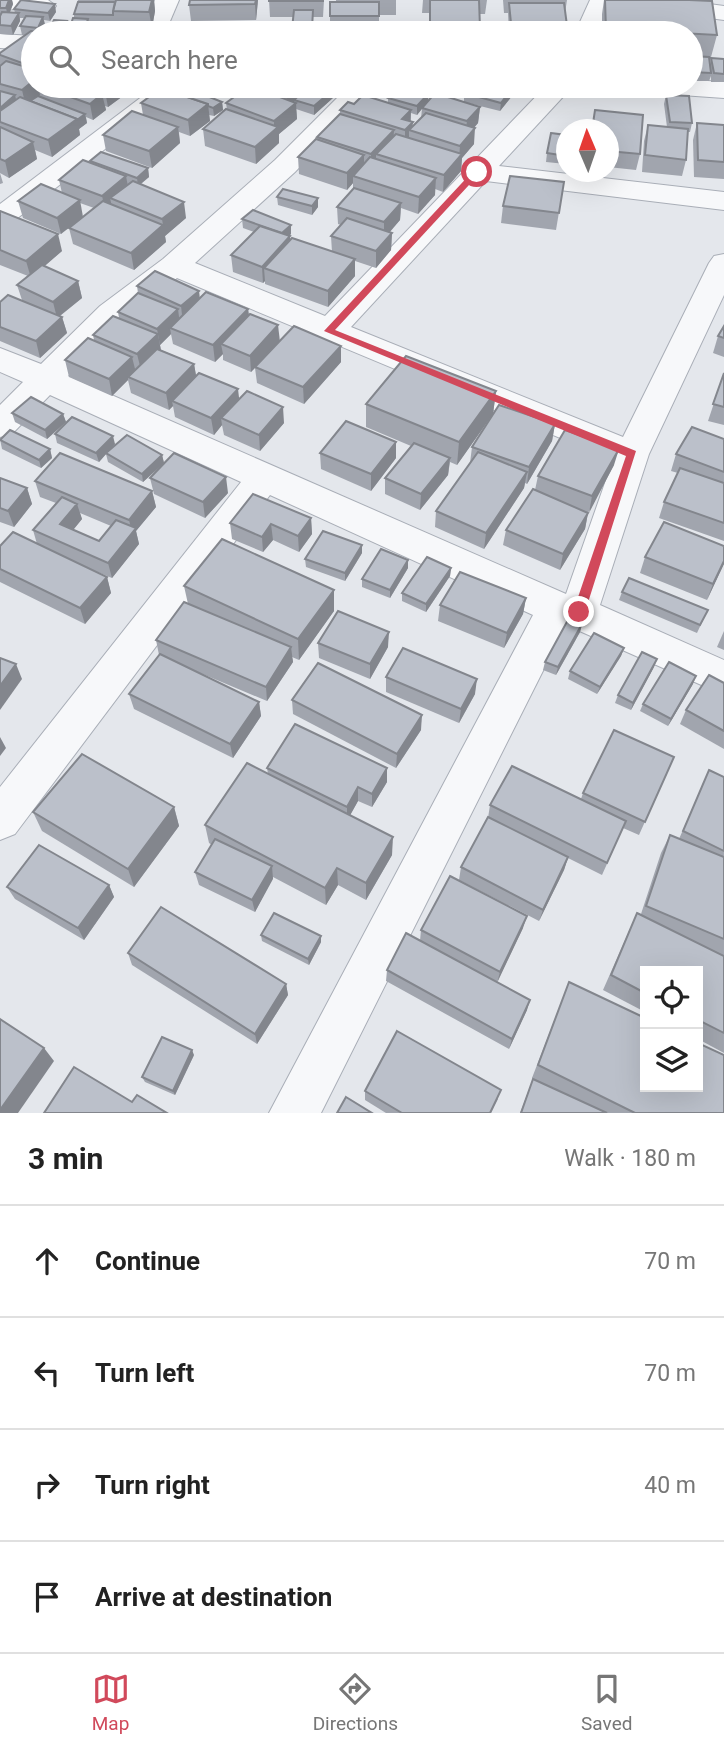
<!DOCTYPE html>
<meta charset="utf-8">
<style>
body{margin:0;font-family:Roboto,sans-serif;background:#f6f6f6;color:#222}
.controls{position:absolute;right:21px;bottom:21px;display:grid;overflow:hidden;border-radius:0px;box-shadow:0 7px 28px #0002}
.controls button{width:63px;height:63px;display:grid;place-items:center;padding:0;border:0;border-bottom:2px solid #e0e0e0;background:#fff;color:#222;font:35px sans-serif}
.compass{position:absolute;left:556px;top:119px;width:63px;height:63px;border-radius:50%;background:#fff;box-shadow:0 7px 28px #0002;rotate:358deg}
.stop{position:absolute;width:21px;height:21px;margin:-16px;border:5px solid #d1495b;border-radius:50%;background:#fff}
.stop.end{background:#d1495b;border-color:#fff;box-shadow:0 2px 7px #0008}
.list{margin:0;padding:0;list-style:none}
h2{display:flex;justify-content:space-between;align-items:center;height:91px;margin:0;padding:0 28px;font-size:30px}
h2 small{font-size:23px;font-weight:400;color:#767676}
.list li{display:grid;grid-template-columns:46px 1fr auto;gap:21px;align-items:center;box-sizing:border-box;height:112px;padding:0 28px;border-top:2px solid #e0e0e0}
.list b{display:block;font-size:26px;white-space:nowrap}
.list em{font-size:23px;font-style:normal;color:#767676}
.icon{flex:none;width:38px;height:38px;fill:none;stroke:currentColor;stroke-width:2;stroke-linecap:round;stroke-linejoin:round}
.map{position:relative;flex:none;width:724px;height:1113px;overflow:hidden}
.search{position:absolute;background:#fff;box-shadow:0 7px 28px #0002;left:21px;right:21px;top:21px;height:77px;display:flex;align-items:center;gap:18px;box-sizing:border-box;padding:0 24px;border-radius:38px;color:#767676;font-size:26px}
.sheet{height:539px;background:#fff}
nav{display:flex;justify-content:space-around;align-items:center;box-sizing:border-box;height:98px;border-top:2px solid #e0e0e0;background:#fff;font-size:19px;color:#767676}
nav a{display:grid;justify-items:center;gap:4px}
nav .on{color:#d1495b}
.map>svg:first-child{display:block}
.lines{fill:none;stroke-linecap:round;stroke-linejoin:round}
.street-casing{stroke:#a9aeb7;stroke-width:2}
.street{fill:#f7f8fa;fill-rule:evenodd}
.wall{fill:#a1a5ae;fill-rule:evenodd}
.shaded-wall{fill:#83868d}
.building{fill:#bbc0ca;stroke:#83868d;stroke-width:2}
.route{fill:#d1495b}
</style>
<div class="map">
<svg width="724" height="1113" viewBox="0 0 724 1113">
<rect width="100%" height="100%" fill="#e4e7ec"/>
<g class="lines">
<g class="street-casing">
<g id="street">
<polygon points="0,0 48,0 56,6 52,11 0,9"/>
<polygon points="155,0 179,0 165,33 141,33"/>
<polygon points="590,0 614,0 599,33 575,33"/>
<polygon points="615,0 680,0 724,6 724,20 627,7 619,5"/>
<polygon points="0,34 33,36 33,50 0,48"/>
<polygon points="691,80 724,82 724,98 667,94 658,91 654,86 691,86"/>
<polygon points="156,86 185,86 10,224 0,227 0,204"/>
<path d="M349 86H376L295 172 195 263 325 316 546 86H573L499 166 724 192V210L486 181 351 327 623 437 709 263 714 256 724 254V295L649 454 600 605 724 660V695L566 625 321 1113H269L533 615 270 495 15 834 0 840V787L241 482 50 395 12 434 0 437V405L23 382 0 372V348L41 364 100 306 163 259 275 160ZM177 278 613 460 566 594 68 376 122 320Z"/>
</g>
</g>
<use href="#street" class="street"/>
</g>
<g class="wall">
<polygon points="0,0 12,0 13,4 10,12 15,13 14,9 56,12 50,21 44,20 45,25 41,33 33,33 33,86 135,86 132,89 121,86 123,96 108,107 105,106 106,110 93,120 86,117 87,123 79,129 80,135 52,157 35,150 37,159 9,178 0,173 3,183 0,184 0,53 26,35 22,35 20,26 24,18 20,18 20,21 13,35 0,34"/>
<polygon points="78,0 154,0 155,11 152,28 138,27 138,33 122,33 123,27 117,27 117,33 91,33 93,23 89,23 90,27 87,33 69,33 69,29 67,33 49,33 49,29 69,29 74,18 74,14"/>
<polygon points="190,0 258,0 256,20 191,21 189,5"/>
<polygon points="269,0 324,0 323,17 313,17 312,33 276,33 292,33 293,17 270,17"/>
<polygon points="336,0 396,0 396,15 379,15 379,32 330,32 330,2 336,2"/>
<polygon points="423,0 487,0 485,14 479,14 480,33 429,33 429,13 422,13"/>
<polygon points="503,0 567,0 565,13 568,33 509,33 508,13 504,13"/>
<polygon points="604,0 689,0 717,35 711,57 691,56 691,33 602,33 602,14"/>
<polygon points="691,56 710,64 711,58 724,59 724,82 711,82 711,76 709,81 691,81"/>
<polygon points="249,86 308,86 334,97 314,115 296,109 297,119 279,134 279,143 256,164 205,146 203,129 227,110 226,103"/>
<polygon points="513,87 512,96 500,111 464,102 464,93"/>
<polygon points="178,94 222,102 223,110 214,116 209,115 210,121 190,136 179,132 180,143 152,168 106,151 103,135 143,115 141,103"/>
<polygon points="666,95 692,123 690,132 688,132 686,160 682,176 642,172 644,141 648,125 667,127 664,104"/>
<path d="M388 98 428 101 480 107 478 123 474 128V144L462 158 461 171 443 192 435 189V195L418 214 401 208 400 220 389 232 392 233 391 250 376 268 355 261V276L328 307 265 284V281L263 283 233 272 231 255 254 232 243 228 242 219 291 225V234L289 236 290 240 332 252 331 236 341 225 338 224 337 207 353 190V183L347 190 299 174 298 157 317 140V137L340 114V110L354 104 388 103ZM422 109 421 118 412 127 411 121V113L417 115Z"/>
<polygon points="697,123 724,125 724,179 694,177 693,140"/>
<polygon points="608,130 640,154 636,170 608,167"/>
<polygon points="566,135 566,164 546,162 547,153"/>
<polygon points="90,161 148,168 149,177 141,184 186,218 165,236 166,242 134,270 73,244 69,228 94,208 80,203 61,234 23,218 18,201 62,193 59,180 91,163"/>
<polygon points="564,182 556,230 501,223 503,206"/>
<polygon points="277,197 318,198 318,207 312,215 278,205"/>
<polygon points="0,211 62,251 44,266 78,281 82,298 60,316 62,317 67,333 40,358 0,341 0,302 22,300 17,285 28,276 0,265"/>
<polygon points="137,286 248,309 249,315 280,341 341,346 341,362 304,404 257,383 255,368 251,372 223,360 223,354 215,362 173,344 171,334 160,345 161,350 194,364 196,376 284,423 260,451 224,435 222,425 214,435 175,417 173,406 169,410 131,393 128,380 112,396 69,377 65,360 94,340 93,335 119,318 118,312 138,293"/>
<polygon points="724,326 724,357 713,353 718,336"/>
<polygon points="724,373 724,425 708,421"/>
<polygon points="496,391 493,414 555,424 552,441 527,484 525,483 524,488 484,549 435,527 436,511 470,463 472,447 492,415 457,465 450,462 448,475 420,510 385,494 385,478 411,446 366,427 366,404"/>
<polygon points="12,413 63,414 66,422 47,439 15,422"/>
<polygon points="55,434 115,444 110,450 162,455 164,463 143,482 108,462 106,454 99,462 57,443"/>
<polygon points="0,439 50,449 52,458 41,468 2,449"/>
<polygon points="724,439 724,541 659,518 664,502 678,473 671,471 676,454"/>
<polygon points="396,442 396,458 371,491 321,469 320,453"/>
<polygon points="614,465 588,513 585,529 560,570 503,545 506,530 535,490 538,476"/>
<polygon points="0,478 27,488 32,504 14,527 0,522"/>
<polygon points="150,478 228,493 205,518 154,494"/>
<path d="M35 481 152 491 156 507 136 531 139 544 112 578 83 566 107 577 111 593 85 624 0 582V546L37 544 33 530 56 503 40 497ZM80 513 111 526 99 541 73 530 82 519Z"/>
<polygon points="311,518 312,534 299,552 273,540 263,552 232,539 230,523"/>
<polygon points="362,553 345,581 306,567 305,559"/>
<polygon points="645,557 724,563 707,600 640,573"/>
<polygon points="408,560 408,568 390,598 362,587 362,579"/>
<polygon points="451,568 450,576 426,612 402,601 402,593"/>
<polygon points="184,586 334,590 334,611 299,660 292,657 293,662 267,701 186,667 259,702 261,716 233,758 134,709 129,694 159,655 156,640 188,604"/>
<polygon points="622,592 704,618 697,633 619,600"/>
<polygon points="526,598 523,614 504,648 438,621 440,605"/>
<polygon points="582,624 580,632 556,675 543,670 545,662"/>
<polygon points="724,631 724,650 717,647"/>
<polygon points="318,643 388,647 370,679 319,658"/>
<polygon points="624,648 621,656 597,694 568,679 570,671"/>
<polygon points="654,667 631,710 615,703 618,695"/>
<polygon points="386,677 475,694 459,723 386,692"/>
<polygon points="724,683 724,749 680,724 686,710"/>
<polygon points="693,684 668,726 640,711 643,704"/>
<polygon points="292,700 421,730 396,768 293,714"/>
<polygon points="674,757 639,835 623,828 602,875 568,858 564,870 539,921 459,880 461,867 488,818 490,805 581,799 583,793"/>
<polygon points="267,768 387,782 372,807 358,801 350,815 392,855 366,900 338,885 326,905 273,877 255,912 199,885 195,872 212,845 209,843 205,825 268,774"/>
<polygon points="709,770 724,777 724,1053 698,1039 698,971 645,971 645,1012 603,990 637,913 641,914 661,853 670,835 679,839"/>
<polygon points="174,807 179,826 134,887 42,831 33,812"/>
<polygon points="109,885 114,897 84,940 15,899 7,887"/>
<polygon points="523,928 497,982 527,1010 509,1049 386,981 387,970 420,941 421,930"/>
<polygon points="261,935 321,942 309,965 262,941"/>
<polygon points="128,953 286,984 288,995 257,1044 132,965"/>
<polygon points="569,982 724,1113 520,1113 533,1079 550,1087 532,1078"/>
<polygon points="194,1055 175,1095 145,1082 142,1077"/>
<polygon points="365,1091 498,1099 491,1113 386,1113 365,1100"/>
</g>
<g class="shaded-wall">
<polygon points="9,0 12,0 13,4 8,17 6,8"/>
<polygon points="152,0 154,0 155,11 152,28 149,12"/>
<polygon points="256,0 258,0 256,20 255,4"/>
<polygon points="55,4 56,12 50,21 48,13"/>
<polygon points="19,13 20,21 13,35 11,26"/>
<polygon points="43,17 45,25 41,33 39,33 38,28"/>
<polygon points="88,19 90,27 87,33 84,33 84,30"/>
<polygon points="67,21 69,29 67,33 63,33 62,30"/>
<polygon points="116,22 117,31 117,33 113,33"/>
<polygon points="179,26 180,33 174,33"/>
<polygon points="33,81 33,86 38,86 40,95 26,107 22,90"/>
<polygon points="112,86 121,86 123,96 108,107 105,91"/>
<polygon points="294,86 308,86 308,92 294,100 294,103 287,108 286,91"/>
<polygon points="513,87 512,96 500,111 501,103"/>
<polygon points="334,89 334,97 314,115 314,106"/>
<polygon points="429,93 428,101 417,115 417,106"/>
<polygon points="102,94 106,110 93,120 90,104"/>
<polygon points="15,95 19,112 0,122 0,108"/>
<polygon points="222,102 223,110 214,116 213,108"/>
<polygon points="296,103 297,119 279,134 279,143 256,164 255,147 274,130 274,121"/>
<polygon points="208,104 210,121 190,136 188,120"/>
<polygon points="480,107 478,123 465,138 467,121"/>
<polygon points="411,110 410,124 413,122 412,131 409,130 409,142 405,146 405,130 402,119"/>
<polygon points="85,114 87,123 79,129 80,135 52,157 48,140 77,119"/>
<polygon points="178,127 180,143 152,168 149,151"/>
<polygon points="475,128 474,144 462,158 461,171 443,192 444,175 459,158 460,146"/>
<polygon points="394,130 393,147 376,154 376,165 371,170 371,154"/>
<polygon points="33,142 37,159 9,178 5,161"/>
<polygon points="364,155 364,171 353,176 353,183 347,190 347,173"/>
<polygon points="148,168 149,177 138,186 137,178"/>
<polygon points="126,176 129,192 110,198 112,207 106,212 102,196"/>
<polygon points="436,178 435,195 418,214 419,197"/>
<polygon points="318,198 318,207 312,215 312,206"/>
<polygon points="80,200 83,217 61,234 57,218"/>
<polygon points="184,202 186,218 165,236 166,242 134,270 131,253 163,225 162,219"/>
<polygon points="401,203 400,220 384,239 384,222"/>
<polygon points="291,225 291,234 281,243 280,235"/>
<polygon points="392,233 391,250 376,268 376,251"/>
<polygon points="58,234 62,251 31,278 26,261"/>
<polygon points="290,236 291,253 264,268 265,281 263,283 262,267"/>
<polygon points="355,259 355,276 328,307 328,291"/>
<polygon points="78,281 82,298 57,318 53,302"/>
<polygon points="199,291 201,308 183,323 181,306"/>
<polygon points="178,309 180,325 170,328 171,334 160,345 157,329"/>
<polygon points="248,309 250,325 221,344 223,354 215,362 213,345"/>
<polygon points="62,317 67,333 40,358 36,341"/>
<polygon points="278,325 280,342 251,372 250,356"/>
<polygon points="158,334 161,351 141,370 137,354"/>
<polygon points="341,346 341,362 304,404 303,387"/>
<polygon points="132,357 136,373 128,377 128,380 112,396 109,379"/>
<polygon points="194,364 197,381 172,401 173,406 169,410 166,393"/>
<polygon points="238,389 240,406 221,418 222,425 214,435 211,418"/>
<polygon points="496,391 493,414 457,465 459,442"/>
<polygon points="283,407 284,423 260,451 259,435"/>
<polygon points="63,414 66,422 47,439 45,430"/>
<polygon points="555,424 552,441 527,484 529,467"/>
<polygon points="113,436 115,444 99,462 96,453"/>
<polygon points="396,442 396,458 371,491 371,474"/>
<polygon points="50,449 52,458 41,468 39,460"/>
<polygon points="619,449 614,465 589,513 592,496"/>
<polygon points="162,455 164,463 143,482 142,474"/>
<polygon points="450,458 448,475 420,510 421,494"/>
<polygon points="527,472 524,488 484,549 486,533"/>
<polygon points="226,477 228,493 205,518 203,502"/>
<polygon points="27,488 32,504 14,527 8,511"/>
<polygon points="152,491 156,507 136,531 139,544 112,578 108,563 132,532 129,520"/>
<polygon points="77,504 82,519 65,540 60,524"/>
<polygon points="588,513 585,529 560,570 563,554"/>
<polygon points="311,518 312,534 299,552 298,536"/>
<polygon points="271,524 273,540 263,552 262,537"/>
<polygon points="362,545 362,553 345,581 345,573"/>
<polygon points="408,560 408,568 390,598 390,590"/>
<polygon points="724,561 724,564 707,600 713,584"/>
<polygon points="451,568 450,576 426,612 426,604"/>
<polygon points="107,577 111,593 85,624 80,608"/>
<polygon points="334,590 334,611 299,660 298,639"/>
<polygon points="526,598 523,614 504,648 507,633"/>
<polygon points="582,624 580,632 556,675 558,667"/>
<polygon points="389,632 388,647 370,679 370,664"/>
<polygon points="291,647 293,662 267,701 266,687"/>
<polygon points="624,648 621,656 597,694 600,687"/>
<polygon points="657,659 654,667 631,710 633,703"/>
<polygon points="16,664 22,679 0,710 0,686"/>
<polygon points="696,676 693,684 668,726 671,719"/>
<polygon points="477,679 475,694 459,723 461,709"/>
<polygon points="259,702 261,716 233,758 230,744"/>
<polygon points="422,715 421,730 396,768 397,754"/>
<polygon points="0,737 6,748 0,756"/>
<polygon points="387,768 387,782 372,807 372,794"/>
<polygon points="358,787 358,801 347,821 347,807"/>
<polygon points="174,807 179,826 134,887 128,869"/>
<polygon points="393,837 392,855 366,900 366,883"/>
<polygon points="568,857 564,870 539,921 543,910"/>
<polygon points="272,866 273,879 255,912 252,900"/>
<polygon points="337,868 338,885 326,905 325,888"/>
<polygon points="109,885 114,897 84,940 78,928"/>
<polygon points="527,916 523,928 497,983 500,972"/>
<polygon points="321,936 321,942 309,965 308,959"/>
<polygon points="286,984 288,995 257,1044 255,1034"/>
<polygon points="530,1000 527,1010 509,1049 512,1039"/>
<polygon points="44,1048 54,1061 18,1113 0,1113 0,1110"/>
<polygon points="192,1050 194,1055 175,1095 173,1091"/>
</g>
<g class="building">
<polygon points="0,0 9,0 6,8 0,8"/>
<polygon points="21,0 55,4 48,13 14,9"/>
<polygon points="116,0 152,0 149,12 113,11"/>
<polygon points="190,0 256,0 255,4 189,5"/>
<rect x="269" y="0" width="54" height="1"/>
<polygon points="430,0 479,0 480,28 430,27"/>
<polygon points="605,0 689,0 712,1 717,35 606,29"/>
<polygon points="78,2 115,2 113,11 113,15 74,14"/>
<rect x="330" y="2" width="49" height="14"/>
<polygon points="509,3 564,3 568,33 512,33"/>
<polygon points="294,10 313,10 312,29 292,29"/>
<polygon points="2,12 19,13 11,26 0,25 0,16"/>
<polygon points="26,16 43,17 38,28 20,26"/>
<polygon points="73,18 88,19 84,30 69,30"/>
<polygon points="54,20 67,21 62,30 49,29"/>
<polygon points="93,22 116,22 113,33 91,33"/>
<polygon points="158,24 179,26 174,33 154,33"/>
<polygon points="184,25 217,29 215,33 181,33"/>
<polygon points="123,26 137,26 136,33 122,33"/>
<polygon points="246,30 263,32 263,33 244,33"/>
<polygon points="31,31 40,33 33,33 33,67 0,55 0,53"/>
<polygon points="691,56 709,57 711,73 691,72"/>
<polygon points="711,58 724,59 724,74 714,73"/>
<polygon points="6,61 33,69 33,81 22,90 0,84 0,66"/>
<polygon points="40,86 80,86 102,94 90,104"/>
<polygon points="90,86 112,86 105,91"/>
<polygon points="249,86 250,86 296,103 274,121 226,103"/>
<polygon points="271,86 294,86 286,91"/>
<polygon points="309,86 325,86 334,89 314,106 294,100"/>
<polygon points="399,86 404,86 429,93 417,106 388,98"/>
<polygon points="470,86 508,86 513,87 501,103 464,93"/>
<polygon points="161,88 208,104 188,120 141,103"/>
<polygon points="187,88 222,102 213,108 208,106 208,104 178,94"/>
<polygon points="0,91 15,95 0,108"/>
<polygon points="435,93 480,107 467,121 422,108"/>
<polygon points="363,95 411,110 402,119 413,122 405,130 340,110 348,102 354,104"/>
<polygon points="666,95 689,96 692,123 670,122"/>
<polygon points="38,96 85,114 77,120 77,119 30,101"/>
<polygon points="20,97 77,119 48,140 0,122 0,111"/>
<polygon points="226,109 278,127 255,147 203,129"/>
<polygon points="595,110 643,115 640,154 608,151 608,130 592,130"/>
<polygon points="132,111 178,127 149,151 103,135"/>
<polygon points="426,113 475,128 460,146 409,130"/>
<polygon points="340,114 394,130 371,154 317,137"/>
<polygon points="697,123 724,125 724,162 698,160"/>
<polygon points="648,125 688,129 686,160 645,155"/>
<polygon points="0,127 33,142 5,161 0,159"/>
<polygon points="551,133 566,135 566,156 547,153"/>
<polygon points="396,134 462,154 444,175 376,154"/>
<polygon points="316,139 364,155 347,173 298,157"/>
<polygon points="101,152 148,168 137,178 90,161"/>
<polygon points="370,157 436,178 419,197 353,176"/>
<polygon points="83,160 126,176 102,196 59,180"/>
<polygon points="510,176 564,182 559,213 503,206"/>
<polygon points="133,181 184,202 162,219 110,198"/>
<polygon points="41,184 80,200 57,218 18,201"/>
<polygon points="354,188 401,203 384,222 337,207"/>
<polygon points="283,189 318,198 312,206 277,197"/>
<polygon points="103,201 163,225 131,253 69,228"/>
<polygon points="253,210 291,225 282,233 242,219"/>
<polygon points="0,211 58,234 26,261 0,250"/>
<polygon points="347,218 392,233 376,251 331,236"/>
<polygon points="260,226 290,236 262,267 231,255"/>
<polygon points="292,238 355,259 328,291 264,268"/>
<polygon points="42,265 78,281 53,302 17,285"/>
<polygon points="155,271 199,291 181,306 137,286"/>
<polygon points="206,292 248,309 213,345 170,328"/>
<polygon points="138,293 178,309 157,329 118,312"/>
<polygon points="8,295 62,317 36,341 0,327 0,302"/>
<polygon points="250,314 278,325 250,356 221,344"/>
<polygon points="113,316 158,334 137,354 93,335"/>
<polygon points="294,326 341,346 303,387 255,367"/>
<polygon points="724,326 724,338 718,336"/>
<polygon points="88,338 132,357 109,379 65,360"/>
<polygon points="157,349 194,364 166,393 128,377"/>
<polygon points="406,356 496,391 459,442 366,404"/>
<polygon points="199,373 238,389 211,418 172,401"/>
<polygon points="724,373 724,407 713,404"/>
<polygon points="247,391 283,407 259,435 221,418"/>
<polygon points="31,397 63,414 45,430 12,413"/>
<polygon points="499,405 555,424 529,467 472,447"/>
<polygon points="72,417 113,436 96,453 55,434"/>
<polygon points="346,421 396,442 371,474 320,453"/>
<polygon points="692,427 724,439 724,472 676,454"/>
<polygon points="10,430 50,449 39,460 0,440"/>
<polygon points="565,430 619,449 592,496 538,476"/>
<polygon points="127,435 162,455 142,474 106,453"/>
<polygon points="414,443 450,458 421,494 385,478"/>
<polygon points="478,452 527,472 486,533 436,511"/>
<polygon points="60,453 152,491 129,520 35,481"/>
<polygon points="174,453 226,477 203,502 150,478"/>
<polygon points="680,468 724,483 724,523 664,502"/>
<polygon points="0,478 27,488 8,511 0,508"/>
<polygon points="533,489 588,513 563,554 506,530"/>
<polygon points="253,494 311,518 298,536 271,524 262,537 230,523"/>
<polygon points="62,497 77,504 60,524 99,541 116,520 136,528 108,563 33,530"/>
<polygon points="664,522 724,546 724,561 713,584 645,557"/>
<polygon points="323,531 362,545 345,573 305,559"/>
<polygon points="13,532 107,577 80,608 0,569 0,546"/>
<polygon points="222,539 334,590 298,639 184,586"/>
<polygon points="381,549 408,560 390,590 362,579"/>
<polygon points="427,557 451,568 426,604 402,593"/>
<polygon points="460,572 526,598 507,633 440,605"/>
<polygon points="629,578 708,610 700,625 622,592"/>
<polygon points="184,602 291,647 266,687 156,640"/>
<polygon points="338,611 389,632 370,664 318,643"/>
<polygon points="569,618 582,624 558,667 545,662"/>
<polygon points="594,633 624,648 600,687 570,671"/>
<polygon points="403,648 477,679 461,709 386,677"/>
<polygon points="642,652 657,659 633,703 618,695"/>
<polygon points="160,654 259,702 230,744 129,694"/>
<polygon points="0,658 16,664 0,686"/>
<polygon points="669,662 696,676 671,719 643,704"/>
<polygon points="318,663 422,715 397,754 292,700"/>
<polygon points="709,675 724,683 724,731 686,710"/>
<polygon points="295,724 387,768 372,794 358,787 347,807 267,768"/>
<polygon points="614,730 674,757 645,822 583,793"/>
<polygon points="82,754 174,807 128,869 33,812"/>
<polygon points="247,763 393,837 366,883 337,868 325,888 205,825"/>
<polygon points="512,766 626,821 607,863 490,805"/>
<polygon points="709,770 724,777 724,851 683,831"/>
<polygon points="488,817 568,857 543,910 461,867"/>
<polygon points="670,835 724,857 724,939 646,906"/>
<polygon points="215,839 272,866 252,900 195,872"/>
<polygon points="39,845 109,885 78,928 7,887"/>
<polygon points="450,876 527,916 500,972 421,930"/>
<polygon points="161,907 286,984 255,1034 128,953"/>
<polygon points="274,913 321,936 308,959 261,935"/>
<polygon points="637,913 724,956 724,1033 698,1020 698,971 645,971 645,993 611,975"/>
<polygon points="406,933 530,1000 512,1039 387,970"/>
<polygon points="569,982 645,1018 645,1087 698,1087 698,1043 724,1055 724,1113 635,1113 538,1065"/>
<polygon points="0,1019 44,1048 0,1110"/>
<polygon points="397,1031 501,1090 490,1113 402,1113 365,1091"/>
<polygon points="162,1037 192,1050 173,1091 142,1077"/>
<polygon points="74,1067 132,1102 137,1095 167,1113 44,1113"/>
<polygon points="533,1079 607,1113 521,1113"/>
<polygon points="346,1097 372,1113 337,1113"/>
</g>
<polygon class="route" points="474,170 481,172 335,330 636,451 585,612 579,617 573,612 626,456 324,331"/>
</svg>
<div class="controls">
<button><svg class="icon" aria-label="locate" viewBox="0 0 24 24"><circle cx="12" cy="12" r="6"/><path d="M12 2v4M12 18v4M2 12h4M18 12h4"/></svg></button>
<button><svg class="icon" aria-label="layers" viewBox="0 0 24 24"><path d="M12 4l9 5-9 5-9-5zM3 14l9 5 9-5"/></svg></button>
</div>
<svg class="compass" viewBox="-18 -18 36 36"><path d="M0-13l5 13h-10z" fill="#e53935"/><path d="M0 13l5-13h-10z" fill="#767676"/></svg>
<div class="stop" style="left:477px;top:172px"></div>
<div class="stop end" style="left:579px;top:612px"></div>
<div class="search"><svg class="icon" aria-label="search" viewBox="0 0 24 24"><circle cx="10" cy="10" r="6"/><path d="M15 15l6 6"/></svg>Search here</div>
</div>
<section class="sheet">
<h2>3 min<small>Walk · 180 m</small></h2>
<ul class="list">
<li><svg class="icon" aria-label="ahead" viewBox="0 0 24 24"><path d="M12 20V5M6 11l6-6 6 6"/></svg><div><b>Continue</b></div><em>70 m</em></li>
<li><svg class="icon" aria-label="left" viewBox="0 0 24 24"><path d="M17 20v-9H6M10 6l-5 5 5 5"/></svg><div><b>Turn left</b></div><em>70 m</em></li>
<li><svg class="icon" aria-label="right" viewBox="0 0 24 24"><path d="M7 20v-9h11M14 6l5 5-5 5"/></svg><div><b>Turn right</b></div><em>40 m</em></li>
<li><svg class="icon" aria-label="arrive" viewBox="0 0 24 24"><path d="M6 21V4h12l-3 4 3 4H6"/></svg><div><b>Arrive at destination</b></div></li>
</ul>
</section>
<nav>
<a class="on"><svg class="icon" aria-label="map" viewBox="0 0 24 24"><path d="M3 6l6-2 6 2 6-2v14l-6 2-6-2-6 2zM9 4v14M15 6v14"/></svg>Map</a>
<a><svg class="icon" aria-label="directions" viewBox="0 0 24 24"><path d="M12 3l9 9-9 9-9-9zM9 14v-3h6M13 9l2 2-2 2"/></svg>Directions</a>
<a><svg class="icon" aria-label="saved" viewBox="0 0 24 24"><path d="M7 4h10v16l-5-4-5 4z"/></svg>Saved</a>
</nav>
